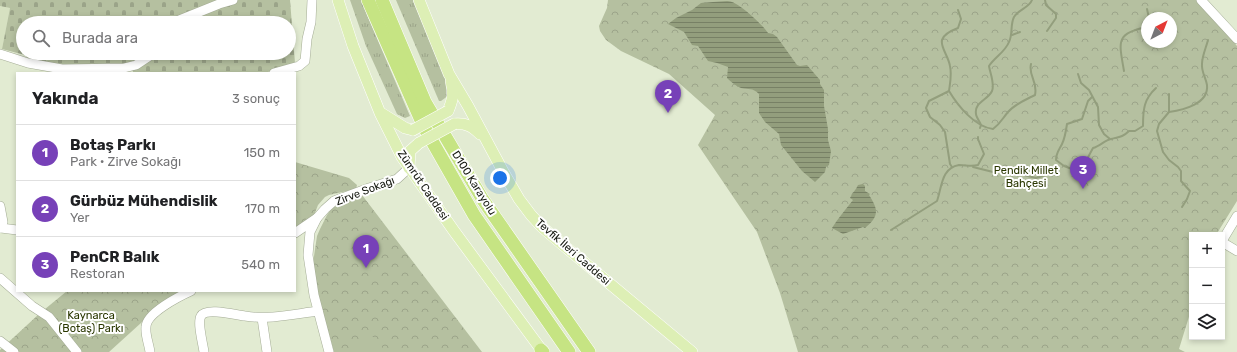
<!DOCTYPE html>
<html lang="tr">
<meta charset="utf-8">
<style>
body{margin:0;font-family:Rubik,sans-serif;background:#f6f6f6;color:#202124}
.controls{position:absolute;right:12px;bottom:12px;display:grid;overflow:hidden;border-radius:0px;box-shadow:0 2px 6px #0003}
.controls button{width:36px;height:36px;display:grid;place-items:center;padding:0;border:0;border-bottom:1px solid #e0e0e0;background:#fff;color:#202124;font:20px sans-serif}
.compass{position:absolute;left:1141px;top:12px;width:36px;height:36px;border-radius:50%;background:#fff;box-shadow:0 2px 6px #0003;rotate:42deg}
.you{position:absolute;left:500px;top:178px;width:14px;height:14px;margin:-10px;border:3px solid #fff;border-radius:50%;background:#1a73e8;box-shadow:0 0 0 6px #1a73e833}
.badge{display:grid;place-items:center;width:26px;height:26px;border-radius:50%;background:#7741b8;color:#fff;font-size:13px;font-weight:700}
.pin{position:absolute;translate:-50% -33px;filter:drop-shadow(0 1px 2px #0008)}
.pin::after{content:'';position:absolute;top:21px;width:14px;height:12px;background:inherit;clip-path:polygon(0 0,100% 0,50% 100%)}
.list{margin:0;padding:0;list-style:none}
h2{display:flex;justify-content:space-between;align-items:center;height:52px;margin:0;padding:0 16px;font-size:17px}
h2 small{font-size:13px;font-weight:400;color:#757577}
.list li{display:grid;grid-template-columns:26px 1fr auto;gap:12px;align-items:center;box-sizing:border-box;height:56px;padding:0 16px;border-top:1px solid #e0e0e0}
.list b{display:block;font-size:15px;white-space:nowrap}
.list p{margin:0;font-size:13px;white-space:nowrap;color:#757577}
.list em{font-size:13px;font-style:normal;color:#757577}
.icon{flex:none;width:22px;height:22px;fill:none;stroke:currentColor;stroke-width:2;stroke-linecap:round;stroke-linejoin:round}
.map{position:relative;flex:none;width:1237px;height:352px;overflow:hidden}
.search{position:absolute;background:#fff;box-shadow:0 2px 6px #0003;left:16px;top:16px;width:280px;height:44px;display:flex;align-items:center;gap:10px;box-sizing:border-box;padding:0 14px;border-radius:22px;color:#757577;font-size:15px}
.panel{position:absolute;background:#fff;box-shadow:0 2px 6px #0003;left:16px;top:72px;width:280px;height:220px;border-radius:0px}
.map>svg:first-child{display:block}
.built{fill:#d6e1c1}
.grass{fill:url(#grass-tufts)}
.forest{fill:url(#forest-crowns);fill-rule:evenodd}
.cemetery{fill:url(#cemetery-stones);fill-rule:evenodd}
.pitch{fill:#b5c0a0}
.water{fill:url(#water-rules)}
.lines{fill:none;stroke-linecap:round;stroke-linejoin:round}
.stream{stroke:#939e7d;stroke-width:2}
.minor-casing{stroke:#a4ac95;stroke-width:10}
.major-casing{stroke:#fff;stroke-width:12}
.highway-casing{stroke:#fff;stroke-width:14}
.minor{stroke:#fff;stroke-width:9}
.major{stroke:#ddefb5;stroke-width:11}
.highway{stroke:#c6e483;stroke-width:13}
.major-bridge-casing{stroke:#fff;stroke-width:12;stroke-linecap:butt}
.major-bridge{stroke:#ddefb5;stroke-width:11}
.labels{text-anchor:middle;dominant-baseline:central;stroke-width:4;stroke-linejoin:round;paint-order:stroke}
.park-label{font-size:11px;fill:#2a3700;stroke:#fff}
.street-label{font-size:11px;fill:#151810;stroke:#fff}
</style>
<div class="map">
<svg width="1237" height="352" viewBox="0 0 1237 352">
<defs>
<pattern id="grass-tufts" width="24" height="20" patternUnits="userSpaceOnUse"><rect width="24" height="20" fill="#b5c0a0"/><path d="M3 7l-1-3M5 7V3M7 7l1-3M15 17l-1-3M17 17v-4M19 17l1-3" fill="none" stroke="#9ba489"/></pattern>
<pattern id="forest-crowns" width="20" height="18" patternUnits="userSpaceOnUse"><rect width="20" height="18" fill="#b5c0a0"/><path d="M2 6a3 3 0 1 1 6 0M12 15a3 3 0 1 1 6 0" fill="none" stroke="#9ba489"/></pattern>
<pattern id="cemetery-stones" width="16" height="16" patternUnits="userSpaceOnUse"><rect width="16" height="16" fill="#b5c0a0"/><path d="M2 7V4a2 2 0 0 1 4 0v3zM10 15v-3a2 2 0 0 1 4 0v3z" fill="#9ba489"/></pattern>
<pattern id="water-rules" width="6" height="5" patternUnits="userSpaceOnUse"><rect width="6" height="5" fill="#939e7d"/><path d="M0 2.5h6" fill="none" stroke="#778065"/></pattern>
</defs>
<rect width="100%" height="100%" fill="#e2ebd2"/>
<polygon class="built" points="0,6 10,8 2,49 0,49"/>
<g class="grass">
<polygon points="350,0 362,0 367,15 410,116 405,118 397,114 366,46"/>
<polygon points="396,0 414,0 448,82 449,95 441,101 439,101"/>
</g>
<g class="forest">
<path d="M608 0H1198L1237 46V201L1216 235H1192V307L1179 349 1185 352H798L780 293 757 232 698 145 715 115 669 74 621 51 606 40 600 31 599 26 607 8ZM1147 18H1171V42H1147Z"/>
<polygon points="295,162 349,178 357,185 356,189 329,195 325,197 318,205 313,218 295,229"/>
<polygon points="362,195 482,352 334,352 320,303 313,263 317,236 320,229 327,215 333,207 339,206"/>
<polygon points="67,291 183,291 163,303 109,352 0,352 0,350 39,314"/>
</g>
<path class="cemetery" d="M0 0H290L295 63 265 73H134L127 64 65 65 28 59 25 55 2 49 10 8 0 6ZM23 23H289V53H23Z"/>
<polygon class="pitch" points="372,336 386,352 353,352"/>
<g class="water">
<path d="M713 2C719 2 727 0 732 2 741 5 763 25 768 33L773 34 777 37 797 65 800 66 807 65 820 80V84L824 90V106L828 129V140L831 151 829 165 826 167 825 172 815 182 802 171 781 145 779 134 765 122 759 113V94C752 87 749 90 741 88 736 86 731 82 727 78L728 67 717 63 708 61 698 46 692 45 684 32 668 24 676 18 692 10 701 3Z"/>
<path d="M863 184 865 186V191L870 194 869 195C878 209 880 216 865 228L863 227 843 234 832 228C838 218 846 209 853 200L850 198C852 193 856 190 858 185Z"/>
</g>
<g class="lines">
<g class="stream">
<polyline points="1045,0 1046,5 1056,14 1056,18 1047,31"/>
<polyline points="1147,9 1149,18"/>
<path d="M958 10 961 19 958 28C929 39 947 49 950 66 952 75 950 83 949 91 958 106 975 127 993 129 1001 123 1002 119 1008 112 1015 104 1025 100 1035 95 1038 81 1028 76 1031 64"/>
<polyline points="1012,35 1020,32"/>
<path d="M1124 71C1119 42 1115 33 1147 27"/>
<polyline points="1078,74 1081,83 1089,90 1098,107 1099,125 1104,134 1110,139"/>
<polyline points="949,91 929,101 926,108 930,117 940,125 945,132 950,164 952,167"/>
<polyline points="1169,94 1169,112 1159,124 1157,131 1163,152 1169,160 1178,167 1181,171 1181,181 1190,191 1187,199 1182,207"/>
<path d="M1092 97 1088 101 1082 119 1067 124C1066 131 1065 138 1062 144 1059 150 1056 153 1056 160L1064 166 1080 172 1093 148C1100 146 1105 140 1111 139 1119 137 1123 137 1129 131H1135L1143 126C1143 109 1144 99 1156 88"/>
<path d="M1169 112C1183 110 1209 104 1207 85 1206 78 1201 71 1202 64 1202 56 1206 48 1208 40"/>
<path d="M980 128 981 125C980 122 976 117 976 114 974 102 988 100 992 91 995 84 990 73 989 66 995 57 1005 52 1009 42 1013 34 1010 25 1014 17 1019 9 1029 8 1032 0"/>
<polyline points="973,167 993,172 1006,171 1036,178 1049,174 1056,175 1059,173"/>
<path d="M891 230 937 201C942 187 941 168 959 165 966 165 971 167 978 165L984 154 978 139V137"/>
</g>
<g class="minor-casing">
<g id="minor">
<polyline points="1201,0 1237,39"/>
<polyline points="172,23 219,4 233,0"/>
<polyline points="0,54 28,63 62,69 124,68 136,65 154,53"/>
<polyline points="274,73 299,66 305,61 307,39 311,22 312,0"/>
<polyline points="0,206 3,222 0,228"/>
<polyline points="1,228 17,230"/>
<polyline points="295,233 317,218"/>
<polyline points="1222,241 1237,216"/>
<polyline points="1222,242 1237,251"/>
<polyline points="0,278 32,306 49,317 77,352"/>
<polyline points="262,318 267,352"/>
<polyline points="0,341 14,352"/>
<path d="M150 352C149 344 145 335 146 327 146 313 180 296 191 291"/>
<path d="M204 352C203 344 197 322 201 316 206 307 236 315 245 316 269 320 294 314 318 311"/>
<polyline points="329,352 314,295 308,255 310,232 317,218 325,209 334,201 369,188 397,179 409,168"/>
</g>
</g>
<g class="major-casing">
<g id="major">
<polyline points="338,0 353,46 380,113 402,157 454,231 543,352"/>
<polyline points="419,0 449,74 468,106 505,175 519,199 531,215 542,227 562,244 692,352"/>
<path d="M448 111C453 100 454 93 451 81"/>
<polyline points="381,113 405,128 413,130"/>
<path d="M454 124C466 123 472 126 480 134"/>
<polyline points="409,168 410,151 419,143"/>
</g>
</g>
<g class="highway-casing">
<g id="highway">
<polyline points="368,0 424,127 474,215 569,352"/>
<polyline points="382,0 425,102 483,200 589,352"/>
<polyline points="541,350 543,352"/>
</g>
</g>
<use href="#minor" class="minor"/>
<use href="#major" class="major"/>
<use href="#highway" class="highway"/>
<g class="major-bridge-casing">
<g id="major-bridge">
<polyline points="413,130 448,111"/>
<polyline points="419,143 454,124"/>
</g>
</g>
<use href="#major-bridge" class="major-bridge"/>
</g>
<g class="labels">
<g class="park-label">
<text x="1026" y="170">Pendik Millet<tspan x="1026" dy="13">Bahçesi</tspan></text>
<text x="91" y="315">Kaynarca<tspan x="91" dy="13">(Botaş) Parkı</tspan></text>
</g>
<g class="street-label">
<text transform="translate(474 183) rotate(58)">D100 Karayolu</text>
<text transform="translate(423 185) rotate(56)">Zümrüt Caddesi</text>
<text transform="translate(365 191) rotate(-21)">Zirve Sokağı</text>
<text transform="translate(573 252) rotate(41)">Tevfik İleri Caddesi</text>
</g>
</g>
</svg>
<div class="controls">
<button>+</button>
<button>−</button>
<button><svg class="icon" aria-label="layers" viewBox="0 0 24 24"><path d="M12 4l9 5-9 5-9-5zM3 14l9 5 9-5"/></svg></button>
</div>
<svg class="compass" viewBox="-18 -18 36 36"><path d="M0-13l5 13h-10z" fill="#e53935"/><path d="M0 13l5-13h-10z" fill="#757577"/></svg>
<div class="you"></div>
<div class="pin badge" style="left:366px;top:268px">1</div>
<div class="pin badge" style="left:668px;top:113px">2</div>
<div class="pin badge" style="left:1083px;top:189px">3</div>
<div class="search"><svg class="icon" aria-label="search" viewBox="0 0 24 24"><circle cx="10" cy="10" r="6"/><path d="M15 15l6 6"/></svg>Burada ara</div>
<section class="panel">
<h2>Yakında<small>3 sonuç</small></h2>
<ul class="list">
<li><span class="badge">1</span><div><b>Botaş Parkı</b><p>Park · Zirve Sokağı</p></div><em>150 m</em></li>
<li><span class="badge">2</span><div><b>Gürbüz Mühendislik</b><p>Yer</p></div><em>170 m</em></li>
<li><span class="badge">3</span><div><b>PenCR Balık</b><p>Restoran</p></div><em>540 m</em></li>
</ul>
</section>
</div>
